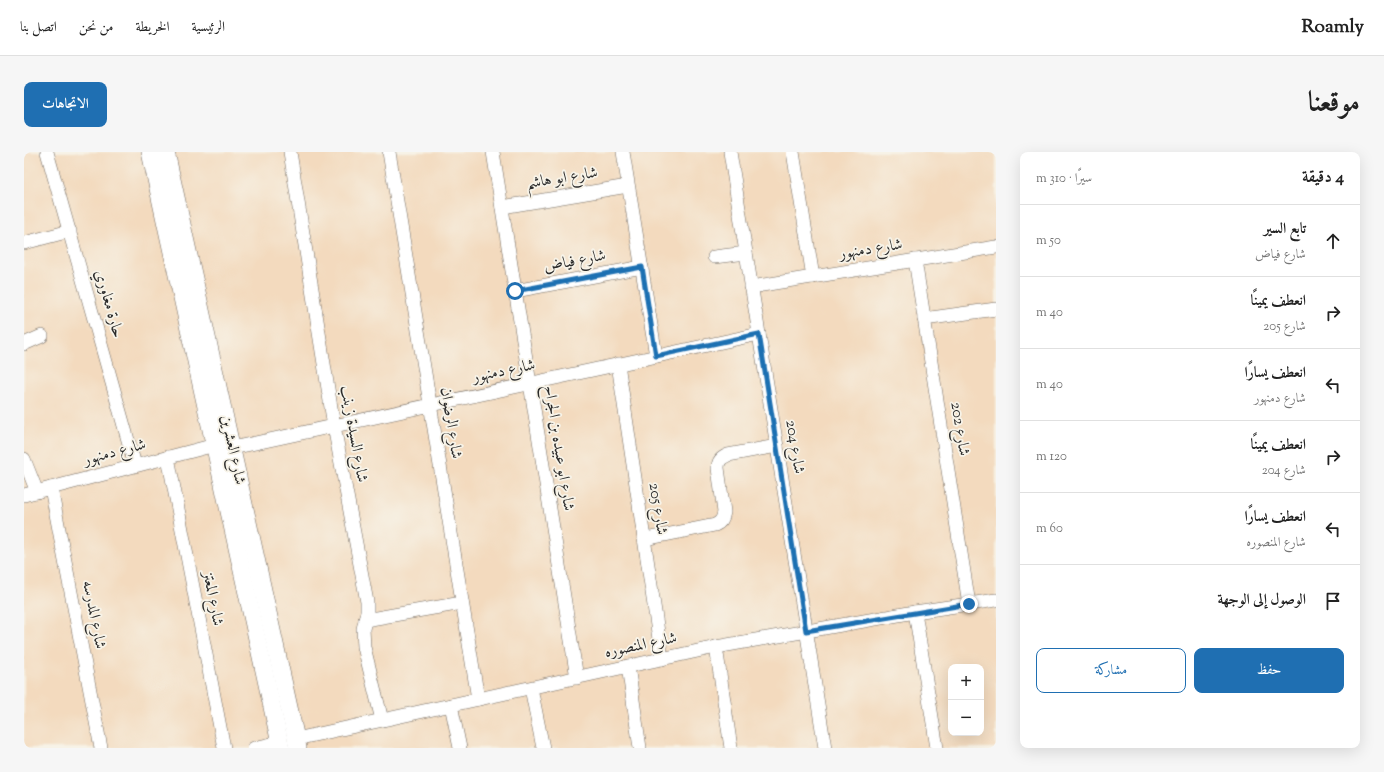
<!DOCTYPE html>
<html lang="ar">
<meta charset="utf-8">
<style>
body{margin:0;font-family:"Sorts Mill Goudy",Amiri,serif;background:#f6f6f6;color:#222;direction:rtl}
.controls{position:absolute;right:12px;bottom:12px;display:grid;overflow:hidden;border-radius:8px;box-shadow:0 4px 16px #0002}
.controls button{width:36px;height:36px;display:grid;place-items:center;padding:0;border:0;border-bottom:1px solid #e0e0e0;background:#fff;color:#222;font:20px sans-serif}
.stop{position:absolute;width:12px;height:12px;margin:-9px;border:3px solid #1f6fb2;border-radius:50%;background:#fff}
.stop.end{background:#1f6fb2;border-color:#fff;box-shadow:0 1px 4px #0008}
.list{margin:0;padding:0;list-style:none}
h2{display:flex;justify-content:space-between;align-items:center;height:52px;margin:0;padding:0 16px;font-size:17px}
h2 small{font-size:13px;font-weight:400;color:#767676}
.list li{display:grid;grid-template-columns:26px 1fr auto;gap:12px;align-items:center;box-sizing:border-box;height:72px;padding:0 16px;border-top:1px solid #e0e0e0}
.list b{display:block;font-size:15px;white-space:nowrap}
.list p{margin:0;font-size:13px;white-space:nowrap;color:#767676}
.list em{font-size:13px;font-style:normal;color:#767676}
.actions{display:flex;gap:8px;padding:12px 16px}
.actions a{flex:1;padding:9px 0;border:1px solid #1f6fb2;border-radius:8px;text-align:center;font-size:14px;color:#1f6fb2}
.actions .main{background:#1f6fb2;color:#fff}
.icon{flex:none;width:22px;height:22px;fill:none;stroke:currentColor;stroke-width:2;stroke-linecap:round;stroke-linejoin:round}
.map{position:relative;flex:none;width:972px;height:596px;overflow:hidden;direction:ltr;border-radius:8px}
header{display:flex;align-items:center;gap:24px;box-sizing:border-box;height:56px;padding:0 20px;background:#fff;border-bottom:1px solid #e0e0e0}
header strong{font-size:19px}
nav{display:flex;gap:22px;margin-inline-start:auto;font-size:14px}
.intro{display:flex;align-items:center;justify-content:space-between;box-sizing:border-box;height:96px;padding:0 24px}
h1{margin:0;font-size:28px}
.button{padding:10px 18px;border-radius:8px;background:#1f6fb2;color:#fff;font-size:14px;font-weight:700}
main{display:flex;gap:24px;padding:0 24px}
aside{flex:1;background:#fff;border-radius:8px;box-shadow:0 4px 16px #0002}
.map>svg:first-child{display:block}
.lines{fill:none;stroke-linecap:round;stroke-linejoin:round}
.minor-casing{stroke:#71685e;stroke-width:14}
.tertiary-casing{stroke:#71685e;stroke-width:18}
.minor{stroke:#fff;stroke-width:13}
.tertiary{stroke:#fff;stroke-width:17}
.route{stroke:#1f6fb2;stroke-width:5}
.labels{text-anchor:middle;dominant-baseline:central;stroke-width:3.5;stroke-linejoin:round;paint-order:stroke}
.street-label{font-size:16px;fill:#2b2b2b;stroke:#f7f3e8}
</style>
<header>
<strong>Roamly</strong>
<nav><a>الرئيسية</a><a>الخريطة</a><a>من نحن</a><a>اتصل بنا</a></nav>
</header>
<div class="intro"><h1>موقعنا</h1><a class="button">الاتجاهات</a></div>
<main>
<aside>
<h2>4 دقيقة<small>سيرًا · 310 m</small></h2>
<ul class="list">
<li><svg class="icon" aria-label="ahead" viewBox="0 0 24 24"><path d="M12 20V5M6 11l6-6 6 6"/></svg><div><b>تابع السير</b><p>شارع فياض</p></div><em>50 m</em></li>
<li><svg class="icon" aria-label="right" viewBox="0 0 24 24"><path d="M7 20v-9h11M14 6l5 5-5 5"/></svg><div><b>انعطف يمينًا</b><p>شارع 205</p></div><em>40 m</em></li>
<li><svg class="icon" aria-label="left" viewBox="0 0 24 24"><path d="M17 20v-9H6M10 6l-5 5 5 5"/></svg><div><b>انعطف يسارًا</b><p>شارع دمنهور</p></div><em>40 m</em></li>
<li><svg class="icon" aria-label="right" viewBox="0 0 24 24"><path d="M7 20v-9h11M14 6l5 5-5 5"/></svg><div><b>انعطف يمينًا</b><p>شارع 204</p></div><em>120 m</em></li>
<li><svg class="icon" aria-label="left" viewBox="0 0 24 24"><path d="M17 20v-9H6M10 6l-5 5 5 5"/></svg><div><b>انعطف يسارًا</b><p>شارع المنصوره</p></div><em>60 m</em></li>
<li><svg class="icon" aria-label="arrive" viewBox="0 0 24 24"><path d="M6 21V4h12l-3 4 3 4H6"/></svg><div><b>الوصول إلى الوجهة</b></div></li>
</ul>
<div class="actions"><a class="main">حفظ</a><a>مشاركة</a></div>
</aside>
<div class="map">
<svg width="972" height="596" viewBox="0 0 972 596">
<rect width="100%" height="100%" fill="#f7f3e8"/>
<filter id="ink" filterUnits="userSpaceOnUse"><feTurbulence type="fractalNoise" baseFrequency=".025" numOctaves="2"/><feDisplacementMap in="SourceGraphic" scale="8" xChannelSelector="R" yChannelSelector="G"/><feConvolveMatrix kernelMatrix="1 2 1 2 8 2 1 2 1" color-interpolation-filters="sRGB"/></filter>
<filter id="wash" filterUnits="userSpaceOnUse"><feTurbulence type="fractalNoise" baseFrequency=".012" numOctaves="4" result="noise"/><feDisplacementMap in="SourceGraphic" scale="16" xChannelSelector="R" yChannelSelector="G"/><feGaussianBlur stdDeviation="0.9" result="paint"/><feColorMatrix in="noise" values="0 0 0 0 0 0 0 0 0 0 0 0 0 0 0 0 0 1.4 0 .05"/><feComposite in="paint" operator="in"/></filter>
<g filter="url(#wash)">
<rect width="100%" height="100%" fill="#f3dabe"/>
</g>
<g filter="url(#ink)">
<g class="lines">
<g class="minor-casing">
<g id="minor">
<polyline points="23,0 111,313"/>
<polyline points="266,0 310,274 343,450 343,460 339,477 340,495 358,568"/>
<polyline points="365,0 454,547"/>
<polyline points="469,0 553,526"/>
<polyline points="599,0 632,204"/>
<polyline points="706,0 801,596"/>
<polyline points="769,0 789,125"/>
<polyline points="478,55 604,34"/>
<polyline points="0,91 46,79"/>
<polyline points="690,105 722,101"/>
<polyline points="891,108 945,452"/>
<polyline points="727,135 972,95"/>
<polyline points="491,139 618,115"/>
<polyline points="900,167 972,157"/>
<polyline points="0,192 18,184"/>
<polyline points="594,212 638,507"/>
<polyline points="208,296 735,182"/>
<polyline points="144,305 200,596"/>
<polyline points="0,307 13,340"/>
<polyline points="27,336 77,596"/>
<polyline points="0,343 191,293"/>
<path d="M621 387 691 373C697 370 699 367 700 360L694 316C694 309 697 306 704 303L753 294"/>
<polyline points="891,460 913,596"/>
<polyline points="341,468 438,451"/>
<polyline points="692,495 707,596"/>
<polyline points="604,514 616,596"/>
<polyline points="507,536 519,596"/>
<polyline points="427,553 436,596"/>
<polyline points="272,587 692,495 891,460 972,448"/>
<polyline points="230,596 256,590"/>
</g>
</g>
<g class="tertiary-casing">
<g id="tertiary">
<polyline points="126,0 257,596"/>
<polyline points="142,0 274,596"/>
</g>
</g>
<use href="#minor" class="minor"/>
<use href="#tertiary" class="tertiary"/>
</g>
</g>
<g class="lines" filter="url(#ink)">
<polyline class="route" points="491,139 618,115 632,204 735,182 782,479 945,452"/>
</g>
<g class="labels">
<g class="street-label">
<text transform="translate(538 27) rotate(-9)">شارع ابو هاشم</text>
<text transform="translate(847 98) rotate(-9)">شارع دمنهور</text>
<text transform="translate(551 110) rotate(-11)">شارع فياض</text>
<text transform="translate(84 152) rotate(74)">حارة مغاوري</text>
<text transform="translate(480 220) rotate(-12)">شارع دمنهور</text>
<text transform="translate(426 271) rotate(81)">شارع الرضوان</text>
<text transform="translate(935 277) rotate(81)">شارع 202</text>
<text transform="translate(329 282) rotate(80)">شارع السيدة زينب</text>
<text transform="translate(770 295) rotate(81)">شارع 204</text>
<text transform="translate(534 296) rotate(81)">شارع ابو عبيده بن الجراح</text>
<text transform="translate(208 298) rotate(78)">شارع العشرين</text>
<text transform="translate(91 301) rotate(-15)">شارع دمنهور</text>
<text transform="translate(633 357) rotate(81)">شارع 205</text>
<text transform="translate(188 447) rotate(79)">شارع المعتز</text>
<text transform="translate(69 463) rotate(79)">شارع المدرسه</text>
<text transform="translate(617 494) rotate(-12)">شارع المنصوره</text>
</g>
</g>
</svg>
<div class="controls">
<button>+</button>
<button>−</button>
</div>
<div class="stop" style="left:491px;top:139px"></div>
<div class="stop end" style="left:945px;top:452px"></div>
</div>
</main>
